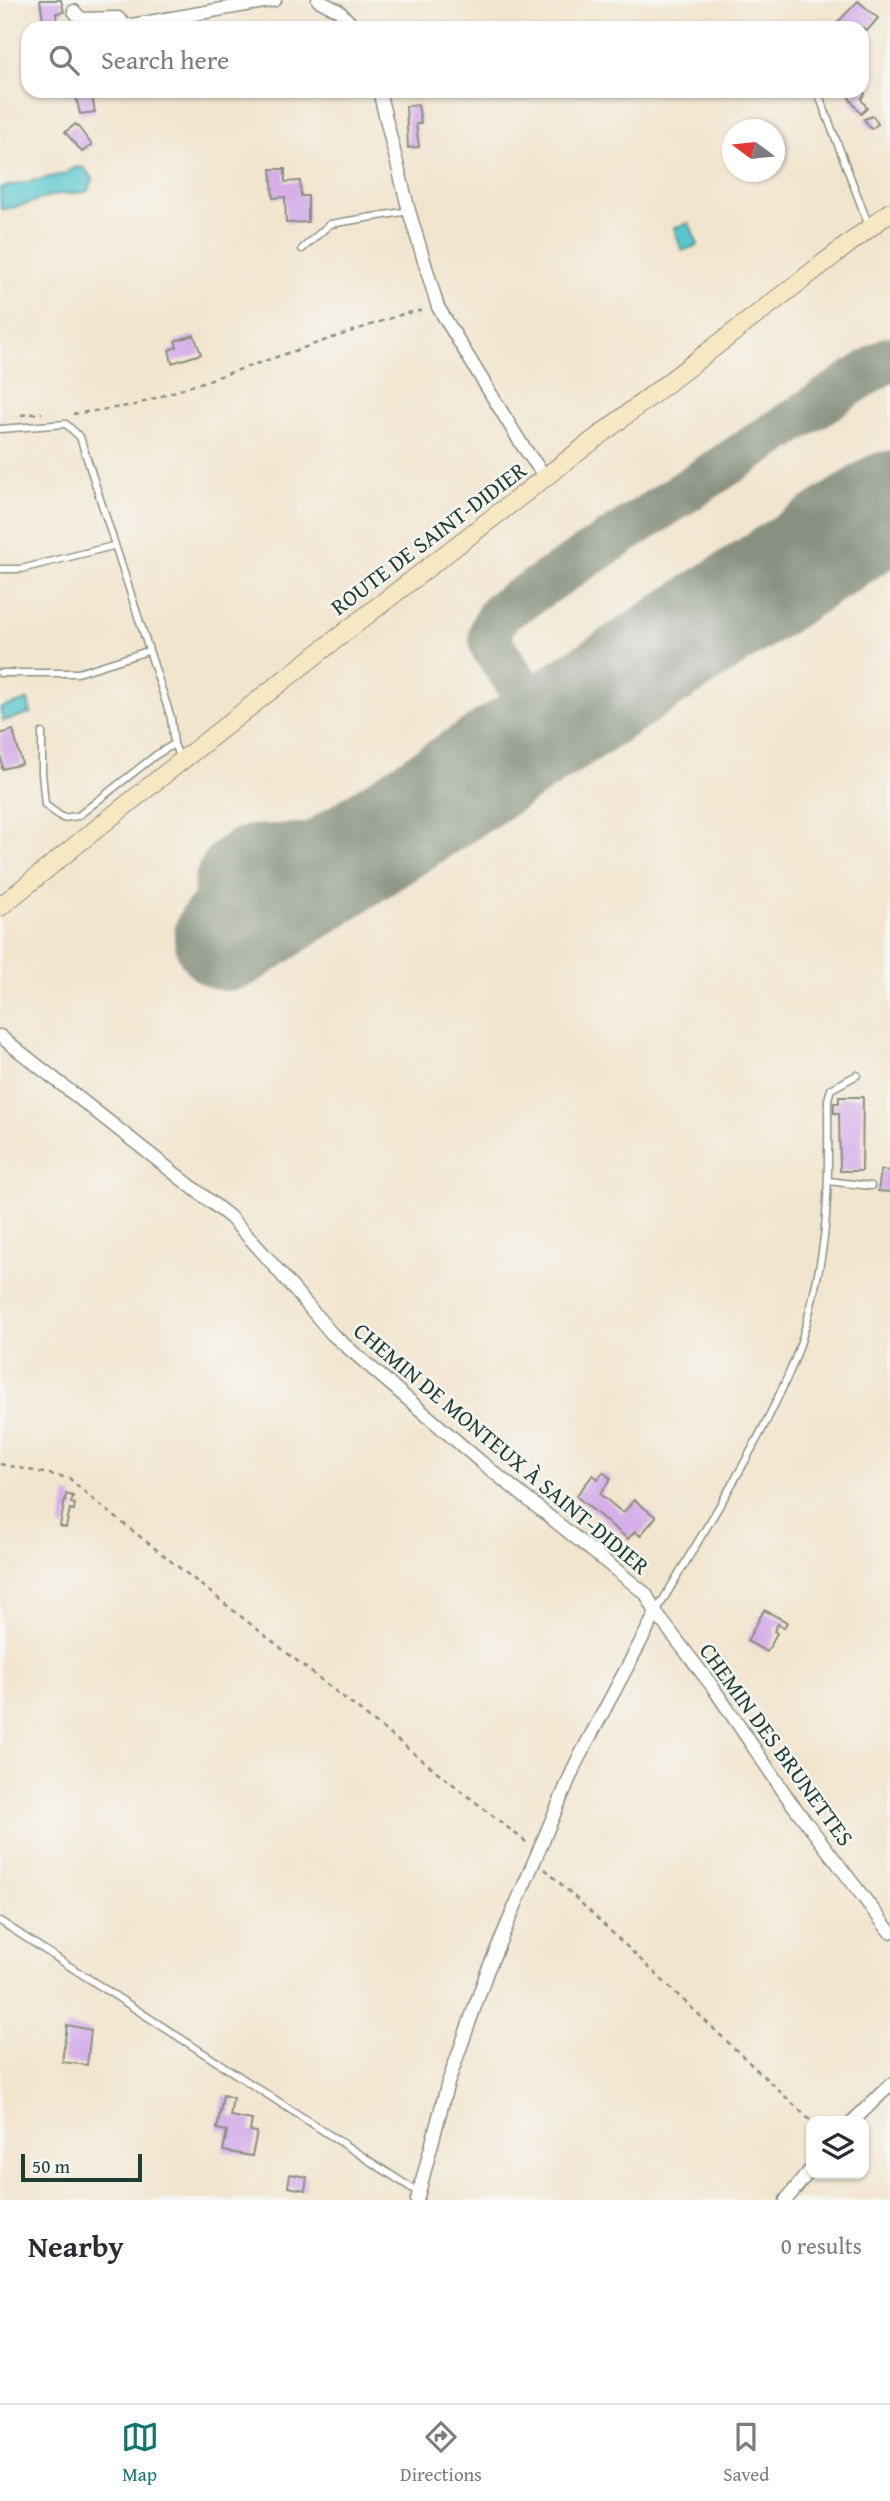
<!DOCTYPE html>
<meta charset="utf-8">
<style>
body{margin:0;font-family:"Gentium Book Plus",serif;background:#f7f7f7;color:#2b2b33}
.controls{position:absolute;right:21px;bottom:21px;display:grid;overflow:hidden;border-radius:14px;box-shadow:0 2px 5px #0004}
.controls button{width:63px;height:63px;display:grid;place-items:center;padding:0;border:0;border-bottom:2px solid #e1e1e2;background:#fff;color:#2b2b33;font:35px sans-serif}
.compass{position:absolute;left:722px;top:119px;width:63px;height:63px;border-radius:50%;background:#fff;box-shadow:0 2px 5px #0004;rotate:285deg}
.scale{position:absolute;left:21px;bottom:18px;width:121px;box-sizing:border-box;padding-left:7px;border:4px solid #1f3d34;border-top:0;font-size:19px;line-height:24px;white-space:nowrap;color:#1f3d34;-webkit-text-stroke:5px #f6f6f2;paint-order:stroke}
.list{margin:0;padding:0;list-style:none}
h2{display:flex;justify-content:space-between;align-items:center;height:91px;margin:0;padding:0 28px;font-size:30px}
h2 small{font-size:23px;font-weight:400;color:#7c7c81}
.icon{flex:none;width:38px;height:38px;fill:none;stroke:currentColor;stroke-width:2;stroke-linecap:round;stroke-linejoin:round}
.map{position:relative;flex:none;width:890px;height:2200px;overflow:hidden}
.search{position:absolute;background:#fff;box-shadow:0 2px 5px #0004;left:21px;right:21px;top:21px;height:77px;display:flex;align-items:center;gap:18px;box-sizing:border-box;padding:0 24px;border-radius:21px;color:#7c7c81;font-size:26px}
.sheet{height:203px;background:#fff}
nav{display:flex;justify-content:space-around;align-items:center;box-sizing:border-box;height:98px;border-top:2px solid #e1e1e2;background:#fff;font-size:19px;color:#7c7c81}
nav a{display:grid;justify-items:center;gap:4px}
nav .on{color:#0f766e}
.map>svg:first-child{display:block}
.water{fill:#5ac7cf;stroke:#3c8282;stroke-width:2}
.lines{fill:none;stroke-linecap:round;stroke-linejoin:round}
.taxiway{stroke:#889181;stroke-width:44}
.runway{stroke:#889181;stroke-width:108}
.building{fill:#d6afe9}
.lane-casing{stroke:#889181;stroke-width:9}
.street-casing{stroke:#889181;stroke-width:15}
.secondary-casing{stroke:#889181;stroke-width:20}
.path{stroke:#889181;stroke-width:2.5;stroke-dasharray:5 5;stroke-linecap:butt}
.lane{stroke:#fff;stroke-width:6}
.street{stroke:#fff;stroke-width:12}
.secondary{stroke:#f7e8c3;stroke-width:18}
.labels{text-anchor:middle;dominant-baseline:central;stroke-width:5;stroke-linejoin:round;paint-order:stroke}
.street-label{font-size:23px;fill:#1f3d34;stroke:#f6f6f2}
</style>
<div class="map">
<svg width="890" height="2200" viewBox="0 0 890 2200">
<rect width="100%" height="100%" fill="#f6f6f2"/>
<filter id="ink" filterUnits="userSpaceOnUse"><feTurbulence type="fractalNoise" baseFrequency=".0143" numOctaves="2"/><feDisplacementMap in="SourceGraphic" scale="14" xChannelSelector="R" yChannelSelector="G"/><feConvolveMatrix kernelMatrix="1 2 1 2 8 2 1 2 1" color-interpolation-filters="sRGB"/></filter>
<filter id="wash" filterUnits="userSpaceOnUse"><feTurbulence type="fractalNoise" baseFrequency=".00686" numOctaves="4" result="noise"/><feDisplacementMap in="SourceGraphic" scale="28" xChannelSelector="R" yChannelSelector="G"/><feGaussianBlur stdDeviation="1.57" result="paint"/><feColorMatrix in="noise" values="0 0 0 0 0 0 0 0 0 0 0 0 0 0 0 0 0 1.4 0 .05"/><feComposite in="paint" operator="in"/></filter>
<g filter="url(#wash)">
<rect width="100%" height="100%" fill="#f2e5ce"/>
<g class="water">
<path d="M76 167 84 168 93 179 88 191C78 194 70 193 60 194 40 197 21 209 1 209L0 188 64 174Z"/>
<polygon points="689,223 698,245 682,251 674,228"/>
<polygon points="28,700 31,713 3,721 0,708"/>
</g>
<g class="lines">
<g class="taxiway">
<path d="M547 728 492 646C489 631 493 623 501 612L890 358"/>
<path d="M241 928C200 909 212 856 252 847L375 842"/>
</g>
<polyline class="runway" points="228,937 890,505"/>
</g>
<g id="blocks">
<g class="building">
<polygon points="40,0 61,0 64,12 56,13 57,24 44,26"/>
<polygon points="858,1 878,18 867,31 863,28 832,28"/>
<polygon points="63,91 91,91 95,112 80,114 75,93 64,95"/>
<polygon points="856,91 863,91 865,94 861,99 867,108 861,114 849,98"/>
<polygon points="418,105 421,123 416,124 419,147 408,148 406,106"/>
<polygon points="873,116 878,124 871,129 864,119"/>
<polygon points="76,124 92,145 82,152 65,132"/>
<polygon points="271,169 285,169 285,182 300,181 301,196 308,196 308,222 286,223 285,197 273,198"/>
<polygon points="194,335 201,354 172,363 169,350 177,347 175,341"/>
<polygon points="13,730 22,764 2,769 0,734"/>
<polygon points="839,1097 863,1097 862,1171 840,1171 839,1113 834,1113 834,1103 839,1103"/>
<polygon points="881,1170 890,1171 890,1192 878,1191"/>
<polygon points="603,1472 611,1479 600,1494 623,1513 634,1500 656,1517 640,1536 635,1531 628,1539 576,1496 593,1475 598,1479"/>
<polygon points="66,1494 73,1496 71,1503 75,1504 74,1510 70,1509 66,1528 60,1526"/>
<polygon points="764,1610 787,1622 784,1628 778,1624 774,1631 777,1633 767,1652 747,1641"/>
<polygon points="67,2025 91,2030 87,2065 62,2062"/>
<polygon points="223,2095 233,2098 230,2116 252,2120 250,2131 257,2132 252,2156 223,2151 227,2131 217,2129"/>
<polygon points="290,2174 307,2177 305,2190 288,2187"/>
</g>
</g>
</g>
<g filter="url(#ink)">
<use href="#blocks" fill-opacity="0" stroke="#889181" stroke-width="2"/>
<g class="lines">
<g class="lane-casing">
<g id="lane">
<polyline points="822,91 820,98 869,226"/>
<polyline points="302,249 330,224 409,211"/>
<polyline points="0,429 66,424 80,437 171,718 174,744 180,759"/>
<polyline points="0,569 21,569 113,546"/>
<polyline points="0,673 78,673 148,651"/>
<polyline points="42,733 42,773 45,805 63,818 78,816 156,755 174,744"/>
<polyline points="828,1181 871,1186"/>
<path d="M656 1612C702 1533 754 1455 790 1371 804 1339 812 1303 819 1269 830 1215 828 1154 828 1099L831 1089 857 1075"/>
<polyline points="0,1921 419,2193"/>
</g>
</g>
<g class="street-casing">
<g id="street">
<polyline points="318,0 339,11 355,28"/>
<polyline points="74,11 81,19 118,18 126,26 275,0"/>
<polyline points="379,91 409,211 438,307 522,445 546,478"/>
<polyline points="0,1036 230,1217 264,1254 332,1334 481,1462 646,1594 656,1613 712,1686 790,1801 890,1932"/>
<polyline points="853,2121 890,2085"/>
<polyline points="417,2200 447,2086 487,1972 576,1763 656,1613"/>
<polyline points="786,2200 811,2169"/>
</g>
</g>
<g class="secondary-casing">
<path id="secondary" d="M0 907C291 669 592 442 890 212"/>
</g>
<g class="path">
<polyline points="73,414 135,405 403,314 424,310"/>
<polyline points="21,415 42,413"/>
<polyline points="0,1464 69,1478 95,1501 526,1842"/>
<polyline points="545,1869 811,2121"/>
</g>
<use href="#lane" class="lane"/>
<use href="#street" class="street"/>
<use href="#secondary" class="secondary"/>
</g>
</g>
<g class="labels">
<g class="street-label">
<text transform="translate(428 538) rotate(-37)">ROUTE DE SAINT-DIDIER</text>
<text transform="translate(502 1448) rotate(40)">CHEMIN DE MONTEUX À SAINT-DIDIER</text>
<text transform="translate(777 1744) rotate(54)">CHEMIN DES BRUNETTES</text>
</g>
</g>
</svg>
<div class="controls">
<button><svg class="icon" aria-label="layers" viewBox="0 0 24 24"><path d="M12 4l9 5-9 5-9-5zM3 14l9 5 9-5"/></svg></button>
</div>
<svg class="compass" viewBox="-18 -18 36 36"><path d="M0-13l5 13h-10z" fill="#e53935"/><path d="M0 13l5-13h-10z" fill="#7c7c81"/></svg>
<div class="scale">50 m</div>
<div class="search"><svg class="icon" aria-label="search" viewBox="0 0 24 24"><circle cx="10" cy="10" r="6"/><path d="M15 15l6 6"/></svg>Search here</div>
</div>
<section class="sheet">
<h2>Nearby<small>0 results</small></h2>
<ul class="list">
</ul>
</section>
<nav>
<a class="on"><svg class="icon" aria-label="map" viewBox="0 0 24 24"><path d="M3 6l6-2 6 2 6-2v14l-6 2-6-2-6 2zM9 4v14M15 6v14"/></svg>Map</a>
<a><svg class="icon" aria-label="directions" viewBox="0 0 24 24"><path d="M12 3l9 9-9 9-9-9zM9 14v-3h6M13 9l2 2-2 2"/></svg>Directions</a>
<a><svg class="icon" aria-label="saved" viewBox="0 0 24 24"><path d="M7 4h10v16l-5-4-5 4z"/></svg>Saved</a>
</nav>
